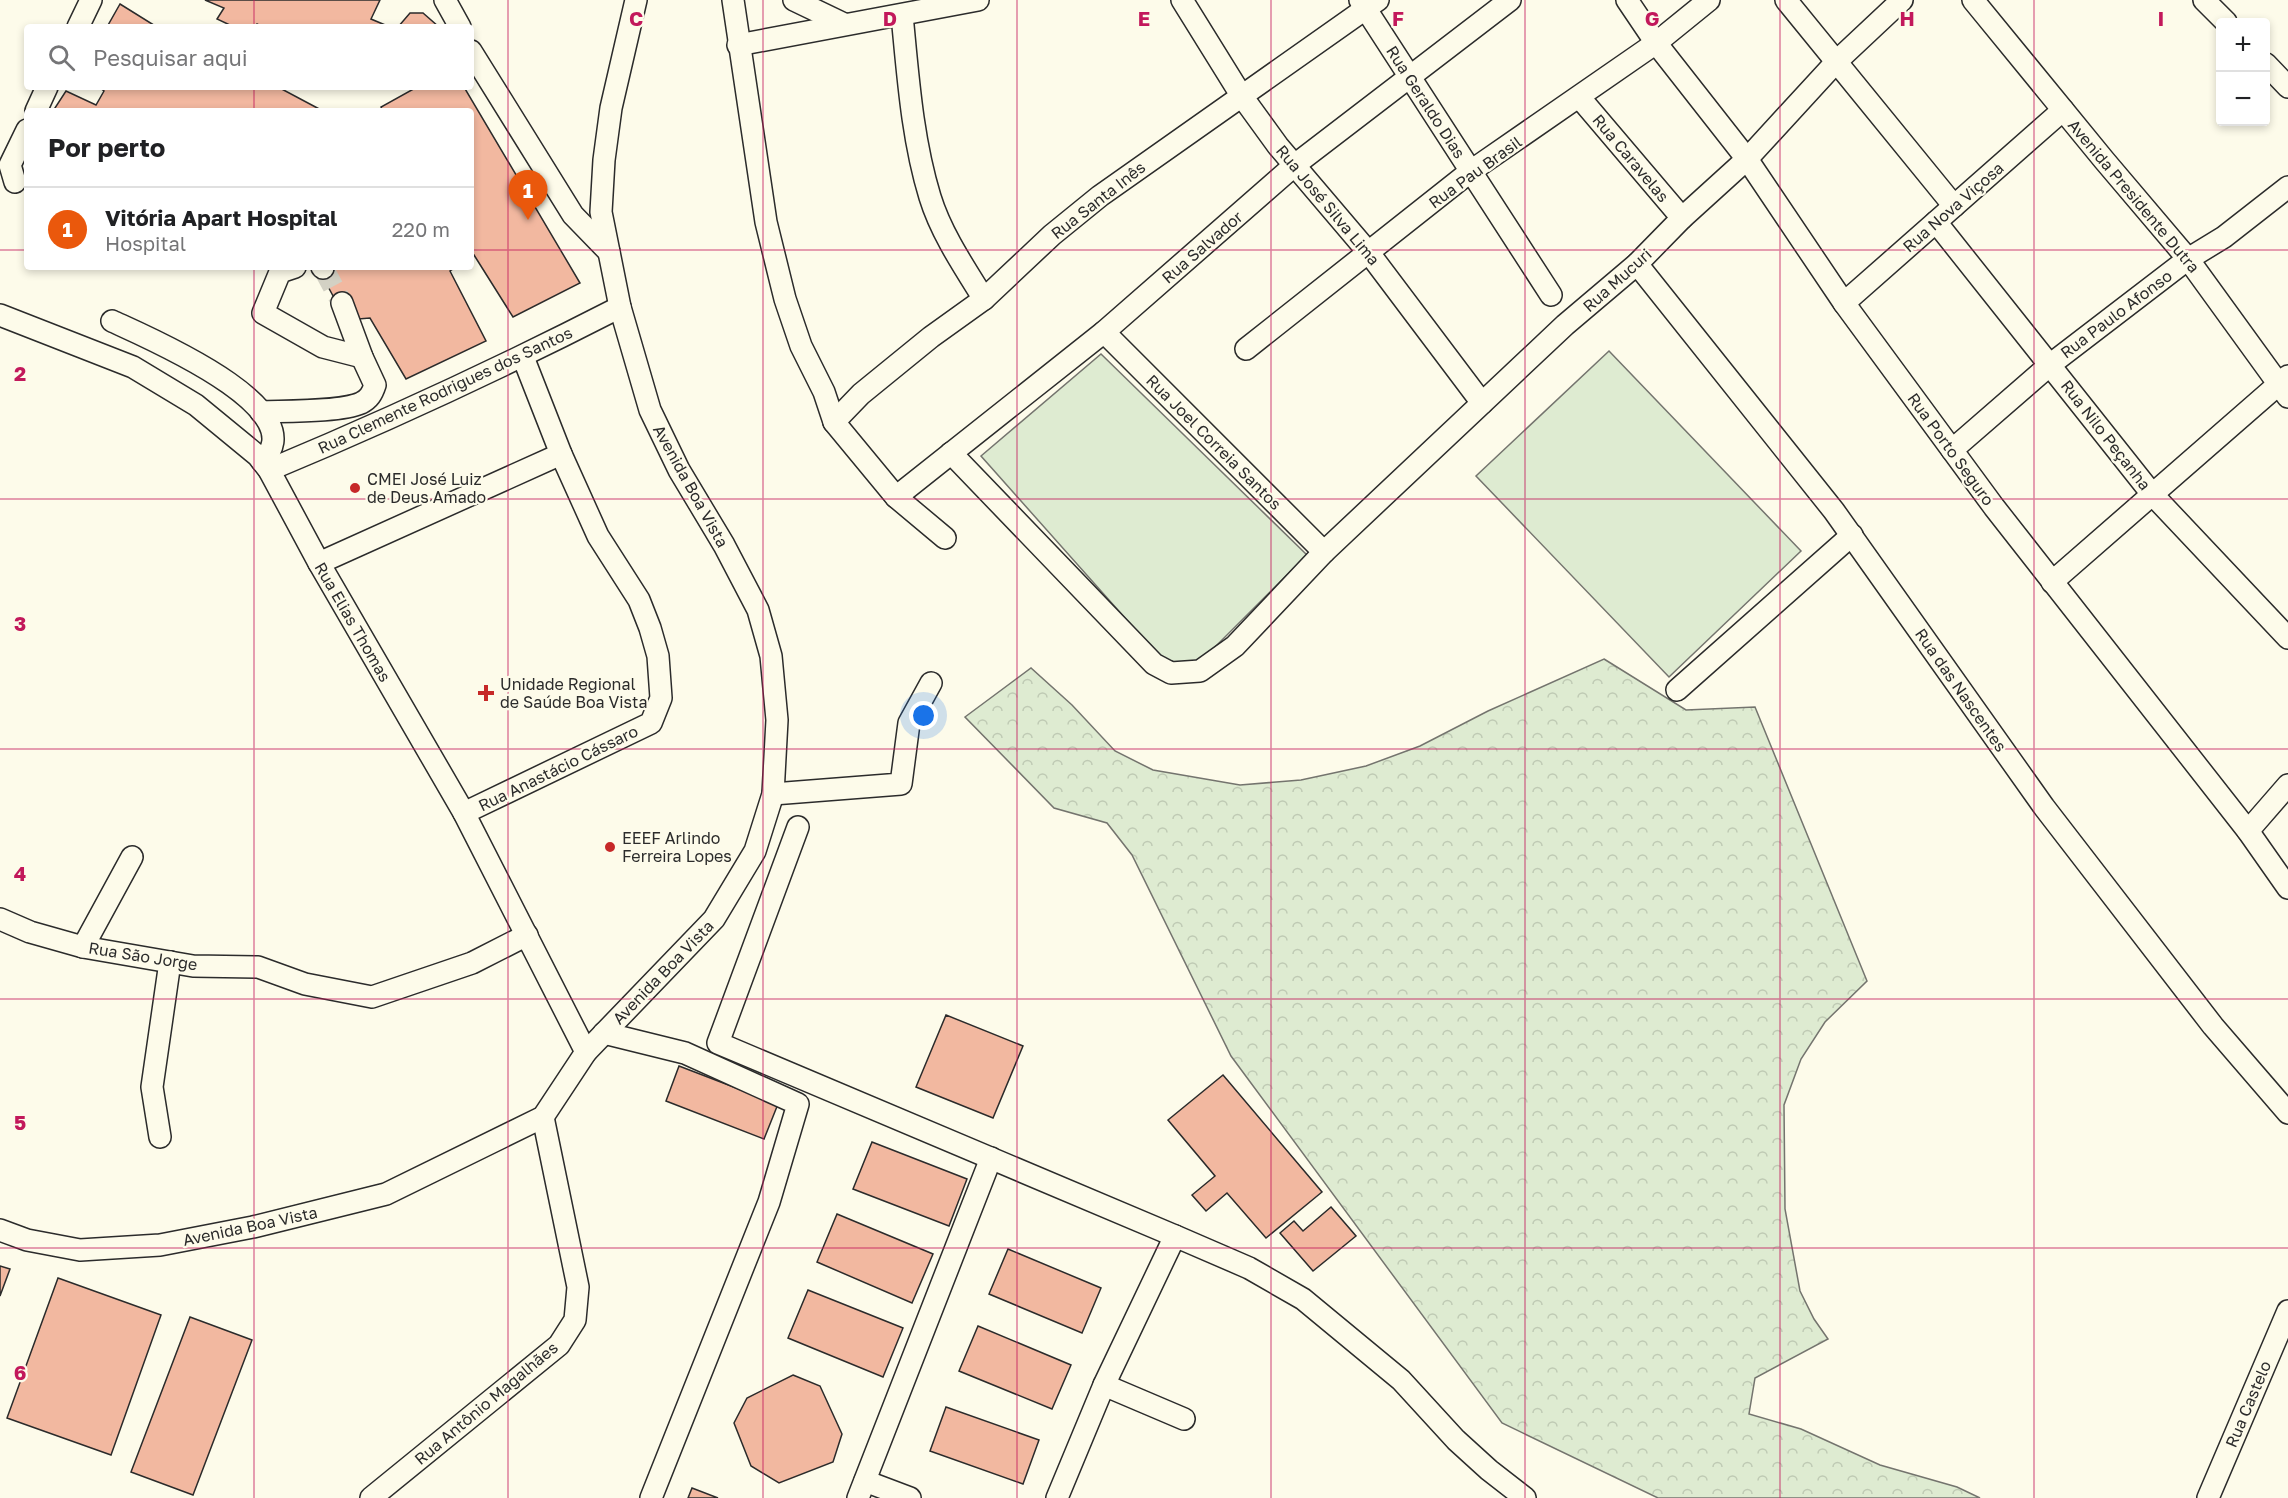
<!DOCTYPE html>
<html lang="pt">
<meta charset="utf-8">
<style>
body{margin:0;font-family:"Golos Text",sans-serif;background:#f2f2f2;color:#202124}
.controls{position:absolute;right:18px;top:18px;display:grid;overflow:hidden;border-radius:6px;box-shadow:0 3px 9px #0003}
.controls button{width:54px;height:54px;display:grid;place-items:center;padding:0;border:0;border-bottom:2px solid #e0e0e0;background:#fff;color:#202124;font:30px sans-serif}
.you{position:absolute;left:924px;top:716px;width:21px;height:21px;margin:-15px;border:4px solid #fff;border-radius:50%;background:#1a73e8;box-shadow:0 0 0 9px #1a73e833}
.badge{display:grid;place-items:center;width:39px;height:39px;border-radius:50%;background:#ea580c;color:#fff;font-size:20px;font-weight:700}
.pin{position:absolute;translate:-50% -50px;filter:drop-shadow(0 2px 3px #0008)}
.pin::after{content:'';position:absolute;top:32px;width:21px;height:18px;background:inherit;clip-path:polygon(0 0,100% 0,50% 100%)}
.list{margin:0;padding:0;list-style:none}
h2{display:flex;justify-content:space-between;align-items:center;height:78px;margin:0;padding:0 24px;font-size:26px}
h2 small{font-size:20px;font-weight:400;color:#757577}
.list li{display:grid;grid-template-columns:39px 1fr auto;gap:18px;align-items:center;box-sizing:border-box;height:84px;padding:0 24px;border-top:2px solid #e0e0e0}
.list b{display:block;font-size:22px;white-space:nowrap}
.list p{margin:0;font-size:20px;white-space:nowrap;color:#757577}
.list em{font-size:20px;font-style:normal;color:#757577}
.icon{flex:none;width:33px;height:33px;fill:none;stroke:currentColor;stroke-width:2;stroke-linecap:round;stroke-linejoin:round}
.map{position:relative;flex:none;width:2288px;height:1498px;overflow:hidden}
.search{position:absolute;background:#fff;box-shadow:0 3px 9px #0003;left:24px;top:24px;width:450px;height:66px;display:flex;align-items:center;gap:15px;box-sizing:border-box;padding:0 21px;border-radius:6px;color:#757577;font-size:22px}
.panel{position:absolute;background:#fff;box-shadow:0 3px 9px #0003;left:24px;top:108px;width:450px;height:162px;border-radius:6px}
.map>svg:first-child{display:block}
.grass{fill:#deebd1;stroke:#74746e;stroke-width:1.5}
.forest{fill:url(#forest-crowns);stroke:#74746e;stroke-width:1.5}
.building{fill:#f2b8a0;stroke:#2b2b2b;stroke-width:1.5}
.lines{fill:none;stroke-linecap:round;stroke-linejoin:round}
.minor-tunnel{stroke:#d3d1c4;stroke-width:21;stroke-dasharray:21 10;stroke-linecap:butt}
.minor-casing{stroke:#2b2b2b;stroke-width:24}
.minor{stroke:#fdfbea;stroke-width:21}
.grid{fill:none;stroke:#c2185b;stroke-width:1.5;stroke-opacity:0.55}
.poi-dot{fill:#c62828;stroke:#fdfbea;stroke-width:2}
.labels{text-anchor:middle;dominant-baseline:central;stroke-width:4.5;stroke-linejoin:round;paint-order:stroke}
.street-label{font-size:16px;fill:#2b2b2b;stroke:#fdfbea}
.poi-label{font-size:16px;fill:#2b2b2b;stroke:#fdfbea;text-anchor:start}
.grid-label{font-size:20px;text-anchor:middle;font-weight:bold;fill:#c2185b;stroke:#fdfbea;stroke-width:4.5;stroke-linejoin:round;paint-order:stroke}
</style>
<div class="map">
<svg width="2288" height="1498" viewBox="0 0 2288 1498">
<defs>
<pattern id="forest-crowns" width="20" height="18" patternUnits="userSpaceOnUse" patternTransform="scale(1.5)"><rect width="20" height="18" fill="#deebd1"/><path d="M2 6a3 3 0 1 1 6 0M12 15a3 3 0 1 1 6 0" fill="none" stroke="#bfcab4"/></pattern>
</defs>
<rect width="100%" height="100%" fill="#fdfbea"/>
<g class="grass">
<polygon points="1609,351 1801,551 1669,677 1476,476"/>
<polygon points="1101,354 1307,555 1181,681 981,456"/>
</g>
<polygon class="forest" points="1604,659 1686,710 1755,707 1867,981 1825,1022 1801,1059 1784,1105 1785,1209 1800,1291 1814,1319 1828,1339 1755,1378 1749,1414 1801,1429 1880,1465 1957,1487 1980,1498 1658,1498 1502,1423 1231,1056 1132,855 1107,823 1054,808 965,717 1031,668 1072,705 1115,751 1153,770 1240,785 1301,780 1366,766 1420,746 1488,711"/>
<g class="building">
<polygon points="205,0 380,0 371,19 390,27 263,27 257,24 255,27 234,27 217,19 224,8"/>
<polygon points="120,4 157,27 107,27"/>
<polygon points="410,13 423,13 439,27 398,27"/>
<polygon points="99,87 278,87 323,111 53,111 66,91 96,105 104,91"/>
<polygon points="417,87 464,87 580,283 513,317 474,255 471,256 471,111 383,111 381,107"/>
<polygon points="324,267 456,267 450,271 486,341 406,379 370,318 358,319 338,305 319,270"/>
<polygon points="946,1015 1023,1046 993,1118 916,1087"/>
<polygon points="679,1066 778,1104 764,1139 666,1101"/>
<polygon points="1223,1075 1322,1192 1266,1238 1227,1193 1206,1211 1192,1195 1215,1176 1168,1120"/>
<polygon points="872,1142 967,1179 949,1226 853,1189"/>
<polygon points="1331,1207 1356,1236 1313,1271 1280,1233 1294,1221 1303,1231"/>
<polygon points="837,1214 933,1254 912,1303 817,1262"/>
<polygon points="1008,1249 1101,1288 1082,1333 989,1294"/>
<polygon points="0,1266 10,1269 0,1296"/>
<polygon points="58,1278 161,1315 111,1455 7,1418"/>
<polygon points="808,1290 903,1328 883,1377 788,1338"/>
<polygon points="190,1317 252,1340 193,1495 131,1472"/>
<polygon points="978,1326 1071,1365 1052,1409 959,1371"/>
<polygon points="793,1375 820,1386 842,1434 833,1462 779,1483 751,1466 734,1423 747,1398"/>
<polygon points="946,1407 1039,1440 1023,1484 930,1451"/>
<polygon points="692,1488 718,1498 688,1498"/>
</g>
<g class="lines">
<polyline class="minor-tunnel" points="323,268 342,303"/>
<g class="minor-casing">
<g id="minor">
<polyline points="445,0 460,27"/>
<polyline points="733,0 766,222 785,299 801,346 824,392 834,422 896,497 945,538"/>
<polyline points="794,0 844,24"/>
<polyline points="1182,0 1241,95 1278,146 1369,253 1482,403"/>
<polyline points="1360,0 1551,295"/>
<polyline points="1627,0 1656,43 1747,159 1844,303 1994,507 2248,831 2288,888"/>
<polyline points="1786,0 1954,206"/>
<polyline points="1973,0 2104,160 2188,259 2288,397"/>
<polyline points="2204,0 2226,22"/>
<path d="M902 15C908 76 912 138 930 197 941 233 964 267 984 299"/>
<polyline points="78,27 91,0"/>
<polyline points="738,45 978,0"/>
<polyline points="471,51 573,215 609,252"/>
<polyline points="2266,64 2288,87"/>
<polyline points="1580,98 1682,218"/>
<polyline points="36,111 47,87"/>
<polyline points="15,182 10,165 27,130"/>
<polyline points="1936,222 2152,494 2288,638"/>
<polyline points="1637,264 1834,511 2044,807 2213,1026 2288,1113"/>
<polyline points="295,267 280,272 263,313 323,347 362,357"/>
<polyline points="322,267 323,268"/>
<polyline points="1844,303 2063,110"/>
<polyline points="0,315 133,367 196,405 258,456 269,470 319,563 464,813 586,1052"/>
<path d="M112 321C144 336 318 409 262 461"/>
<polyline points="1104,332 1324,552"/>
<polyline points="1246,349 1471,171 1656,43 1709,0"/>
<path d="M261 412C286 411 341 412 361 403 369 399 372 394 375 385L362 357 342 303"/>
<polyline points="834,422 861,394 931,337 984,299 1052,235 1100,196 1378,0"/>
<polyline points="1952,450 2051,364 2188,259 2224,237 2288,187"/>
<polyline points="951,453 1154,664 1171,673 1200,671 1235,646 1324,552 1565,325 1637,264 1682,218 1747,159 1837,61 1902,0"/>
<path d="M269 470C389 420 505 366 620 307"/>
<polyline points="896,497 1104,332 1296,164 1510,0"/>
<polyline points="319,563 561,454"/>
<polyline points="2052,582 2288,376"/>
<polyline points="1677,690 1852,535"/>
<polyline points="773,794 901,784 909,723 931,683"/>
<polyline points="464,813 651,723 661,698 658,656 650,628 639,600 598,536 561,454 523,357"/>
<polyline points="798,827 718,1043 1175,1236"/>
<polyline points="2248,831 2288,785"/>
<polyline points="0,919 30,932 83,947 193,966 258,967 305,984 372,997 472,963 527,935"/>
<polyline points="83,947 132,857"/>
<polyline points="604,1033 685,1053 798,1104 769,1202 651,1498"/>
<polyline points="160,1137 152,1087 170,962"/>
<polyline points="0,1230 27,1240 80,1250 160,1245 253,1227 386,1194 543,1117 586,1052 714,919 755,851 773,794 777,720 771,656 758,610 724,545 679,470 650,410 620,307 601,212 604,160 611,108 636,0"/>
<polyline points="1104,1385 1184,1419"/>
<polyline points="865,1481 910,1498"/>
<polyline points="371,1498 559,1345 575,1320 578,1287 543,1117"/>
<polyline points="858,1498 991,1158"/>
<polyline points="1057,1498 1104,1385 1175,1236 1249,1268 1303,1299 1401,1380 1456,1440 1489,1470 1525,1498"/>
<polyline points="2208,1498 2288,1311"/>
</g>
</g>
<use href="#minor" class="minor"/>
</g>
<path class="grid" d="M254 0V27M508 0V1498M763 0V1498M1017 0V1498M1271 0V1498M1525 0V1498M1780 0V1498M2034 0V1498M254 87V111M0 250H27M471 250H2288M254 267V1498M0 499H2288M0 749H2288M0 999H2288M0 1248H2288"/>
<g class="poi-dot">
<circle cx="355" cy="488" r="6"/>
<path d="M483 684h6v6h6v6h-6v6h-6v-6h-6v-6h6z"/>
<circle cx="610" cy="847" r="6"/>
</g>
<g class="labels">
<g class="street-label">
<text transform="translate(1426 102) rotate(57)">Rua Geraldo Dias</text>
<text transform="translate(1631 158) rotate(50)">Rua Caravelas</text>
<text transform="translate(1475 172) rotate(-36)">Rua Pau Brasil</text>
<text transform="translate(2134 196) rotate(50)">Avenida Presidente Dutra</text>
<text transform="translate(1098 200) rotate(-38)">Rua Santa Inês</text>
<text transform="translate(1328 205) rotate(50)">Rua José Silva Lima</text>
<text transform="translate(1953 207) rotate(-41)">Rua Nova Viçosa</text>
<text transform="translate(1202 247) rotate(-41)">Rua Salvador</text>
<text transform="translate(1617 280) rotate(-42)">Rua Mucuri</text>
<text transform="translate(2116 314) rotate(-37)">Rua Paulo Afonso</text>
<text transform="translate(445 390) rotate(-25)">Rua Clemente Rodrigues dos Santos</text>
<text transform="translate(2106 435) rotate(52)">Rua Nilo Peçanha</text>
<text transform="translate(1214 442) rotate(45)">Rua Joel Correia Santos</text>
<text transform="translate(1951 449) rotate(54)">Rua Porto Seguro</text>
<text transform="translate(691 486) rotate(61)">Avenida Boa Vista</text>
<text transform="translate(353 622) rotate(60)">Rua Elias Thomas</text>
<text transform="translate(1961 690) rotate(55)">Rua das Nascentes</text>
<text transform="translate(558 768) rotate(-26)">Rua Anastácio Cássaro</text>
<text transform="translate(143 956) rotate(9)">Rua São Jorge</text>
<text transform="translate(663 972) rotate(-46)">Avenida Boa Vista</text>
<text transform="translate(250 1226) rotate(-12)">Avenida Boa Vista</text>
<text transform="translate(486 1403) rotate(-40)">Rua Antônio Magalhães</text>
<text transform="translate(2248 1404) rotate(-67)">Rua Castelo</text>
</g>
<g class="poi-label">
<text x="367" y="479">CMEI José Luiz<tspan x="367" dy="18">de Deus Amado</tspan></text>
<text x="500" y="684">Unidade Regional<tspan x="500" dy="18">de Saúde Boa Vista</tspan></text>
<text x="622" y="838">EEEF Arlindo<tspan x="622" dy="18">Ferreira Lopes</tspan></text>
</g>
</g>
<g class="grid-label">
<text x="636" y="26">C</text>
<text x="890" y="26">D</text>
<text x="1144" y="26">E</text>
<text x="1398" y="26">F</text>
<text x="1652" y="26">G</text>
<text x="1907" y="26">H</text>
<text x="2161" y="26">I</text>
<text x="20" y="381">2</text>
<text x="20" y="631">3</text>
<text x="20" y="881">4</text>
<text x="20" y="1130">5</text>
<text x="20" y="1380">6</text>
</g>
</svg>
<div class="controls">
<button>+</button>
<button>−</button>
</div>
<div class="you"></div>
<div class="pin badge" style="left:528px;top:220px">1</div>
<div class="search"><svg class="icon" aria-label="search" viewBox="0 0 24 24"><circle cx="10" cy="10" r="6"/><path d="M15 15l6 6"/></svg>Pesquisar aqui</div>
<section class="panel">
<h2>Por perto<small></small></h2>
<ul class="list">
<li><span class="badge">1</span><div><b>Vitória Apart Hospital</b><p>Hospital</p></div><em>220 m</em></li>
</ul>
</section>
</div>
